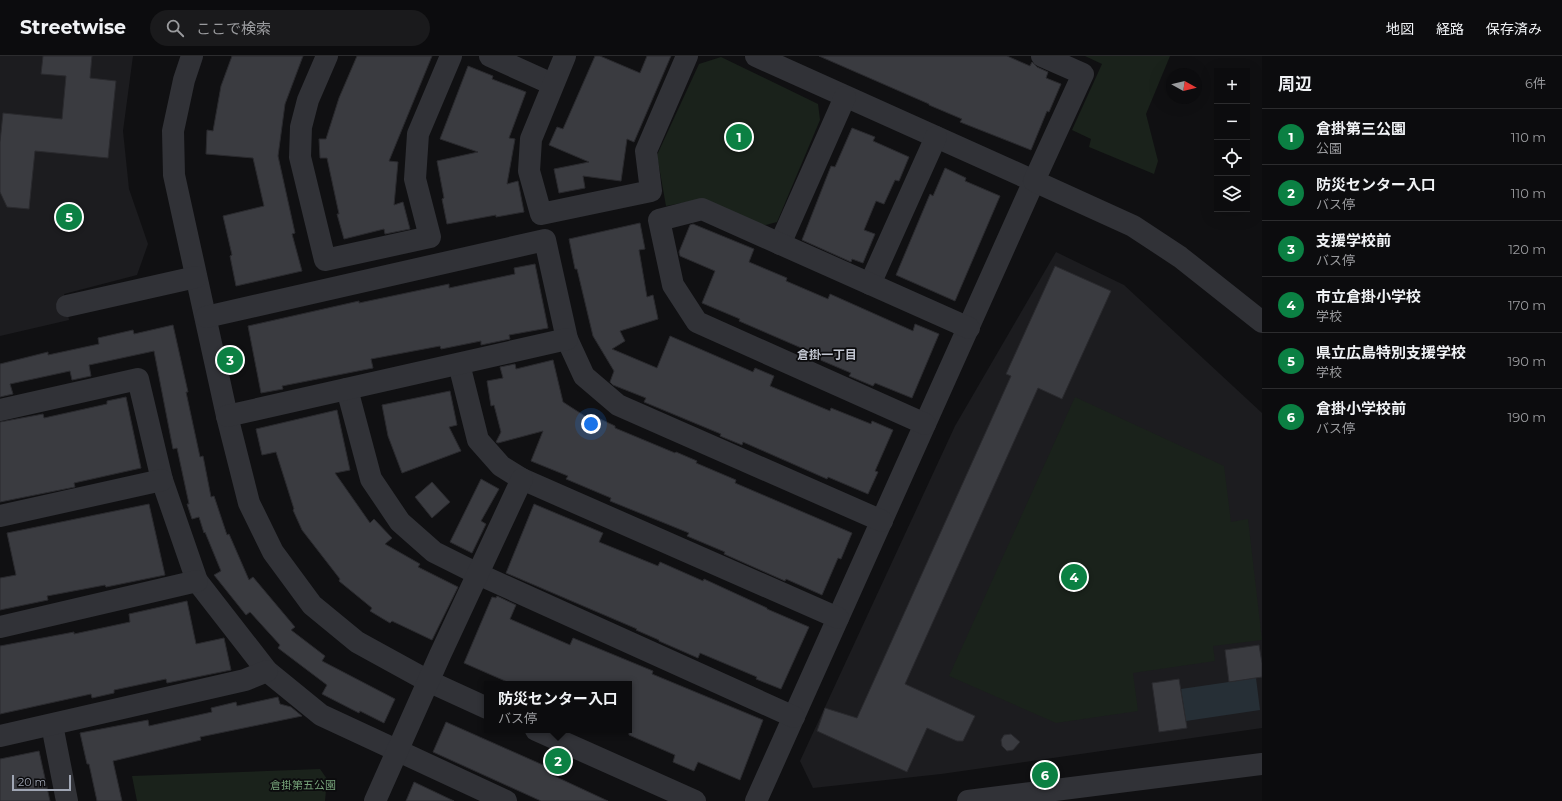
<!DOCTYPE html>
<html lang="ja">
<meta charset="utf-8">
<style>
body{margin:0;font-family:Montserrat,"Noto Sans JP",sans-serif;background:#1a1a1c;color:#f1f3f6}
.controls{position:absolute;right:12px;top:12px;display:grid;overflow:hidden;border-radius:0px;box-shadow:0 4px 16px #0002}
.controls button{width:36px;height:36px;display:grid;place-items:center;padding:0;border:0;border-bottom:1px solid #2c2c2e;background:#0c0c0e;color:#f1f3f6;font:20px sans-serif}
.compass{position:absolute;left:1166px;top:12px;width:36px;height:36px;border-radius:50%;background:#0c0c0e;box-shadow:0 4px 16px #0002;rotate:98deg}
.scale{position:absolute;left:12px;bottom:10px;width:59px;box-sizing:border-box;padding-left:4px;border:2px solid #a0a6b4;border-top:0;font-size:11px;line-height:14px;white-space:nowrap;color:#a0a6b4;-webkit-text-stroke:3px #0b0b0d;paint-order:stroke}
.you{position:absolute;left:591px;top:368px;width:14px;height:14px;margin:-10px;border:3px solid #fff;border-radius:50%;background:#1a73e8;box-shadow:0 0 0 6px #1a73e833}
.badge{display:grid;place-items:center;width:26px;height:26px;border-radius:50%;background:#0b8043;color:#fff;font-size:13px;font-weight:700}
.pin{position:absolute;translate:-50% -50%;border:2px solid #fff;box-shadow:0 1px 4px #0006}
.popup{position:absolute;left:484px;top:625px;width:148px;height:52px;box-sizing:border-box;display:grid;place-content:center;border-radius:0px;background:#0c0c0e;filter:drop-shadow(0 1px 3px #0005);font-size:13px;white-space:nowrap;color:#9a9b9e}
.popup b{font-size:15px;color:#f1f3f6}
.popup::after{content:'';position:absolute;left:50%;top:100%;margin-left:-8px;border:8px solid transparent;border-top-color:#0c0c0e}
.list{margin:0;padding:0;list-style:none}
h2{display:flex;justify-content:space-between;align-items:center;height:52px;margin:0;padding:0 16px;font-size:17px}
h2 small{font-size:13px;font-weight:400;color:#9a9b9e}
.list li{display:grid;grid-template-columns:26px 1fr auto;gap:12px;align-items:center;box-sizing:border-box;height:56px;padding:0 16px;border-top:1px solid #2c2c2e}
.list b{display:block;font-size:15px;white-space:nowrap}
.list p{margin:0;font-size:13px;white-space:nowrap;color:#9a9b9e}
.list em{font-size:13px;font-style:normal;color:#9a9b9e}
.icon{flex:none;width:22px;height:22px;fill:none;stroke:currentColor;stroke-width:2;stroke-linecap:round;stroke-linejoin:round}
.map{position:relative;flex:none;width:1262px;height:745px;overflow:hidden}
header{display:flex;align-items:center;gap:24px;box-sizing:border-box;height:56px;padding:0 20px;background:#0c0c0e;border-bottom:1px solid #2c2c2e}
header strong{font-size:19px}
nav{display:flex;gap:22px;margin-inline-start:auto;font-size:14px}
.search{width:280px;height:36px;background:#1a1a1c;display:flex;align-items:center;gap:10px;box-sizing:border-box;padding:0 14px;border-radius:22px;color:#9a9b9e;font-size:15px}
main{display:flex}
aside{flex:1;background:#0c0c0e}
.map>svg:first-child{display:block}
.built{fill:#1c1c1f}
.green{fill:#1a221b}
.water{fill:#262f36}
.building{fill:#3a3b40;stroke:#2a2a2e}
.lines{fill:none;stroke-linecap:round;stroke-linejoin:round}
.minor{stroke:#313237;stroke-width:22}
.labels{text-anchor:middle;dominant-baseline:central;stroke-width:3.5;stroke-linejoin:round;paint-order:stroke}
.park-label{font-size:11px;fill:#75a178;stroke:#0b0b0d}
.neighbourhood-label{font-size:12px;font-weight:bold;fill:#c1c5d0;stroke:#0b0b0d}
</style>
<header>
<strong>Streetwise</strong>
<div class="search"><svg class="icon" aria-label="search" viewBox="0 0 24 24"><circle cx="10" cy="10" r="6"/><path d="M15 15l6 6"/></svg>ここで検索</div>
<nav><a>地図</a><a>経路</a><a>保存済み</a></nav>
</header>
<main>
<div class="map">
<svg width="1262" height="745" viewBox="0 0 1262 745">
<rect width="100%" height="100%" fill="#101012"/>
<g class="built">
<polygon points="0,0 133,0 123,75 129,133 148,188 137,219 64,238 69,264 0,280"/>
<polygon points="1056,196 1124,229 1262,357 1262,672 941,718 813,732 800,705 955,370"/>
</g>
<g class="green">
<polygon points="1085,0 1170,0 1146,58 1158,105 1154,118 1089,91 1091,83 1072,74 1102,8"/>
<polygon points="721,1 818,48 820,64 777,166 762,170 703,143 666,150 657,99 699,8"/>
<polygon points="1075,341 1224,410 1231,466 1248,463 1262,584 1213,590 1215,605 1133,617 1138,655 1056,667 949,620"/>
<polygon points="320,713 327,723 325,745 137,745 132,720"/>
</g>
<polygon class="water" points="1256,622 1260,654 1186,665 1181,633"/>
<g class="building">
<polygon points="43,0 92,0 90,22 116,25 108,102 35,95 29,153 7,151 0,136 0,86 3,57 62,63 66,20 41,18"/>
<polygon points="232,0 303,0 285,48 278,100 295,177 292,178 302,215 236,230 230,200 232,199 223,160 264,150 253,102 206,98 207,74 213,75 221,30"/>
<polygon points="357,0 432,0 389,105 398,106 394,149 403,146 410,173 385,178 384,173 344,183 337,158 339,158 327,102 320,102 319,83 326,83 339,42"/>
<polygon points="595,0 600,0 640,17 647,0 671,0 634,86 627,83 621,125 583,120 585,132 559,137 554,113 589,106 549,89 557,71 563,73"/>
<polygon points="819,0 1007,0 1030,10 1032,6 1037,11 1048,16 1046,22 1061,28 1049,56 1047,55 1031,94 960,66 962,63 929,49 929,48"/>
<polygon points="468,10 493,20 492,23 526,36 509,82 515,83 507,128 518,125 524,156 496,161 496,159 447,168 442,143 444,142 437,105 478,96 440,83"/>
<polygon points="852,72 875,81 873,85 909,101 899,125 895,124 884,148 876,145 864,174 875,178 863,207 852,203 851,206 802,184 831,110 835,111"/>
<polygon points="945,112 966,122 965,125 1000,140 955,245 896,219 930,138 933,140"/>
<polygon points="640,167 645,193 639,194 647,241 653,239 658,263 620,275 625,285 612,293 657,312 670,280 753,316 755,312 774,320 770,330 830,355 831,352 871,368 872,365 893,374 875,415 878,416 868,438 828,421 827,423 743,386 742,389 720,380 721,378 644,346 646,342 613,329 610,326 614,315 593,280 577,213 575,213 569,183"/>
<polygon points="693,168 754,193 749,206 787,222 786,225 828,243 830,238 913,275 915,268 939,278 912,342 875,327 873,330 849,320 851,317 804,297 806,294 739,265 740,263 702,247 715,215 680,200 679,196 690,169"/>
<polygon points="535,208 548,272 509,279 510,283 481,289 481,285 441,293 440,290 371,303 373,312 282,330 283,333 261,337 248,270 359,245 359,247 449,228 449,232 515,218 514,212"/>
<polygon points="1055,210 1111,235 1062,343 1038,332 905,628 975,660 963,685 957,685 927,672 907,716 817,675 825,652 857,662 1011,320 1006,318"/>
<polygon points="173,269 188,336 186,336 200,401 203,400 211,441 214,440 227,479 229,478 249,524 253,521 295,571 291,574 325,600 322,605 395,643 384,667 360,655 359,657 322,638 327,629 278,592 280,589 250,556 246,559 214,519 221,515 205,476 204,477 199,461 192,463 187,448 189,448 177,392 173,393 154,295 89,309 91,320 72,324 70,315 10,328 13,338 0,341 0,308 48,296 48,299 99,288 98,282 133,274 134,278"/>
<polygon points="553,304 563,346 594,366 596,361 615,370 615,372 675,397 676,396 697,405 696,407 736,424 735,427 852,477 841,503 838,502 822,539 786,523 785,525 724,498 725,496 687,480 689,477 610,445 611,442 566,423 568,420 531,405 543,375 498,387 496,386 501,376 494,349 491,350 487,325 503,322 500,311 515,308 516,313"/>
<polygon points="450,335 457,369 449,371 461,395 402,417 388,380 382,349"/>
<polygon points="126,341 141,412 74,427 75,431 0,446 0,366 43,358 44,362 107,348 107,345"/>
<polygon points="337,354 350,414 335,417 370,467 374,463 392,482 385,488 420,508 418,511 458,531 432,584 392,565 390,567 370,555 372,552 339,525 340,523 302,474 293,454 294,453 276,396 262,399 256,373"/>
<polygon points="481,423 499,433 481,465 486,468 472,497 450,486"/>
<polygon points="432,426 450,446 432,462 415,441"/>
<polygon points="149,448 165,519 106,531 105,529 47,540 48,544 0,554 0,522 16,519 7,477"/>
<polygon points="534,448 603,477 599,486 658,510 660,506 703,525 704,523 767,552 767,553 809,571 781,633 756,623 757,621 700,597 698,602 659,585 659,584 636,574 637,573 506,517"/>
<polygon points="497,540 516,549 510,563 570,589 573,582 653,615 652,618 763,664 740,724 698,706 694,715 673,706 675,699 629,679 629,628 512,628 464,607 492,541 496,542"/>
<polygon points="187,545 196,588 224,582 231,614 167,627 166,623 114,634 114,637 92,642 91,638 0,658 0,590 74,576 74,578 130,566 129,558"/>
<polygon points="1259,589 1262,607 1262,621 1229,626 1225,594"/>
<polygon points="1179,623 1187,672 1159,676 1152,627"/>
<polygon points="278,641 280,648 291,651 302,660 200,681 201,684 113,705 122,745 97,745 89,708 87,708 80,677 148,664 149,670 212,656 211,652 236,646 237,650"/>
<polygon points="446,666 552,713 550,718 608,745 541,745 433,696"/>
<polygon points="1011,678 1020,686 1013,694 1007,695 1002,690 1001,684 1004,679"/>
<polygon points="39,695 50,745 0,745 0,703"/>
<polygon points="414,726 454,745 406,745"/>
</g>
<g class="lines">
<g class="minor">
<polyline points="192,0 184,24 173,75 174,119 227,360 249,447 273,496 312,549 357,586 428,625 487,652"/>
<polyline points="327,0 308,44 301,71 300,101 325,204 430,181 415,123 418,78 451,0"/>
<polyline points="490,0 552,28"/>
<polyline points="565,0 531,83 529,115 541,158 651,135 646,95 687,0"/>
<polyline points="756,0 1034,125 756,745"/>
<polyline points="1042,0 1083,18 1034,125 1133,170 1180,201 1262,266"/>
<polyline points="780,188 845,41"/>
<polyline points="870,228 936,81"/>
<polyline points="67,250 196,221"/>
<polyline points="206,261 545,184 567,283 584,320 618,349 882,465"/>
<polyline points="459,308 478,384 501,410 522,423 838,562"/>
<polyline points="347,333 371,423 400,466 434,496 478,518 794,661"/>
<polyline points="0,354 138,323 162,424 197,525 267,615 321,659 506,745"/>
<polyline points="227,360 567,283"/>
<polyline points="925,368 697,266 673,229 659,164 702,153 969,272"/>
<polyline points="0,460 162,424"/>
<polyline points="0,571 197,525"/>
<polyline points="52,669 67,745"/>
<polyline points="536,674 695,745"/>
<polyline points="0,680 245,624 267,615"/>
<polyline points="375,745 440,599 522,423"/>
<polyline points="968,745 1262,708"/>
</g>
</g>
<g class="labels">
<g class="park-label">
<text x="303" y="729">倉掛第五公園</text>
</g>
<g class="neighbourhood-label">
<text x="827" y="298">倉掛一丁目</text>
</g>
</g>
</svg>
<div class="controls">
<button>+</button>
<button>−</button>
<button><svg class="icon" aria-label="locate" viewBox="0 0 24 24"><circle cx="12" cy="12" r="6"/><path d="M12 2v4M12 18v4M2 12h4M18 12h4"/></svg></button>
<button><svg class="icon" aria-label="layers" viewBox="0 0 24 24"><path d="M12 4l9 5-9 5-9-5zM3 14l9 5 9-5"/></svg></button>
</div>
<svg class="compass" viewBox="-18 -18 36 36"><path d="M0-13l5 13h-10z" fill="#e53935"/><path d="M0 13l5-13h-10z" fill="#9a9b9e"/></svg>
<div class="scale">20 m</div>
<div class="you"></div>
<div class="pin badge" style="left:739px;top:81px">1</div>
<div class="pin badge" style="left:558px;top:705px">2</div>
<div class="popup"><b>防災センター入口</b>バス停</div>
<div class="pin badge" style="left:230px;top:304px">3</div>
<div class="pin badge" style="left:1074px;top:521px">4</div>
<div class="pin badge" style="left:69px;top:161px">5</div>
<div class="pin badge" style="left:1045px;top:719px">6</div>
</div>
<aside>
<h2>周辺<small>6件</small></h2>
<ul class="list">
<li><span class="badge">1</span><div><b>倉掛第三公園</b><p>公園</p></div><em>110 m</em></li>
<li><span class="badge">2</span><div><b>防災センター入口</b><p>バス停</p></div><em>110 m</em></li>
<li><span class="badge">3</span><div><b>支援学校前</b><p>バス停</p></div><em>120 m</em></li>
<li><span class="badge">4</span><div><b>市立倉掛小学校</b><p>学校</p></div><em>170 m</em></li>
<li><span class="badge">5</span><div><b>県立広島特別支援学校</b><p>学校</p></div><em>190 m</em></li>
<li><span class="badge">6</span><div><b>倉掛小学校前</b><p>バス停</p></div><em>190 m</em></li>
</ul>
</aside>
</main>
